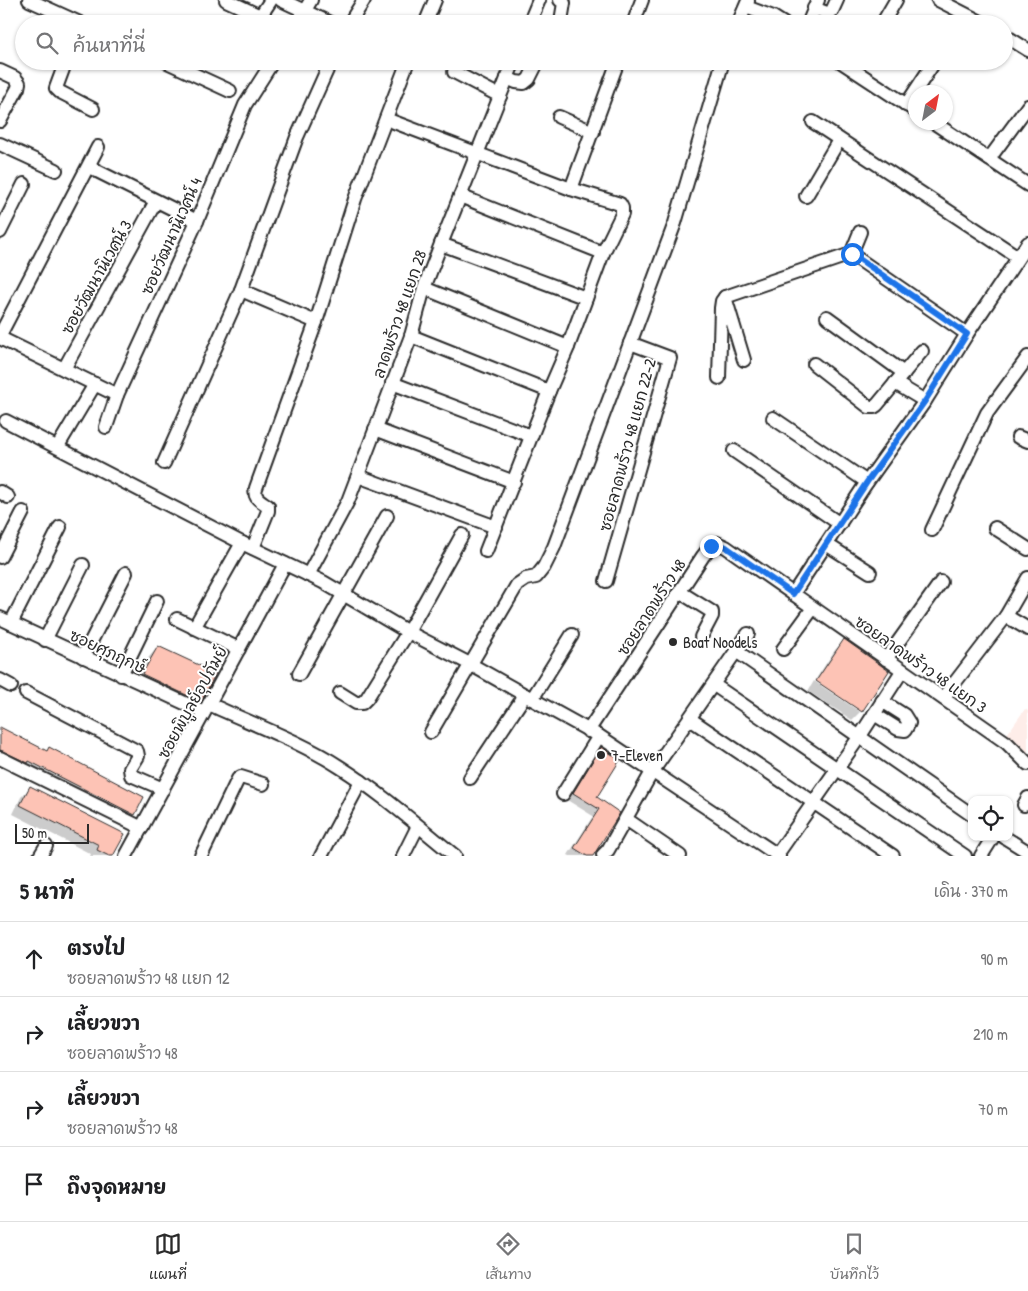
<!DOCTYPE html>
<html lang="th">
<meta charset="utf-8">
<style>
body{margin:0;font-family:"Patrick Hand","Playpen Sans Thai",sans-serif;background:#f2f2f2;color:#202124}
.controls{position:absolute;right:15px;bottom:15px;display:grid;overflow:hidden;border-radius:10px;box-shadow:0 1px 4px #0004}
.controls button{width:45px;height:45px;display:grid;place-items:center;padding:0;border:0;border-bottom:1px solid #e0e0e0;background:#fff;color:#202124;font:25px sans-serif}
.compass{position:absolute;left:908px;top:85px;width:45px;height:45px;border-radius:50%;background:#fff;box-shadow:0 1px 4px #0004;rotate:32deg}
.scale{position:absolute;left:15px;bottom:12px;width:74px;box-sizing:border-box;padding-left:5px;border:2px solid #2b2b2b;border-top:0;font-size:14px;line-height:18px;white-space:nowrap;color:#2b2b2b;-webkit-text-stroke:4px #fff;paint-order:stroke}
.stop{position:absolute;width:15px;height:15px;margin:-11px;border:4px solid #1a73e8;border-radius:50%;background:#fff}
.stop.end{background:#1a73e8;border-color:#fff;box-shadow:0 1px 5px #0008}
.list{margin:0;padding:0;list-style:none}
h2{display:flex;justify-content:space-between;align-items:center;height:65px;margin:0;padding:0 20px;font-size:21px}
h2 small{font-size:16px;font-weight:400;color:#757577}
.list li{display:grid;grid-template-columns:32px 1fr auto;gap:15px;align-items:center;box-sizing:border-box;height:75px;padding:0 20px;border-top:1px solid #e0e0e0}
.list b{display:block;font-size:19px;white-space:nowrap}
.list p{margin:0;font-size:16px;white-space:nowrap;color:#757577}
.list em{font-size:16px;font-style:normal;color:#757577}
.icon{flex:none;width:28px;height:28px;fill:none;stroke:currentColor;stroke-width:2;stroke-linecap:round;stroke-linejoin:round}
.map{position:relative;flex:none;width:1028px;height:856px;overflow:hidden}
.search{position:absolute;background:#fff;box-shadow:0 1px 4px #0004;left:15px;right:15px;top:15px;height:55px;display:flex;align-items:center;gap:12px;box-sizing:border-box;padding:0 18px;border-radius:28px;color:#757577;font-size:19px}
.sheet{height:365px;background:#fff}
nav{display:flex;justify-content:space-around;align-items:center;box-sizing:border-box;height:70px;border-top:1px solid #e0e0e0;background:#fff;font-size:14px;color:#757577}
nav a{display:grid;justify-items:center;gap:2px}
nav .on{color:#2b2b2b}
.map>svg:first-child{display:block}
.built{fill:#feede9}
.shadow{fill:#0003}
.building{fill:#fdc3b5;stroke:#2b2b2b}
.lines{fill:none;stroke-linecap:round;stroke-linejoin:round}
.minor-casing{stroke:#2b2b2b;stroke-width:16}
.minor{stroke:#fff;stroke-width:12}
.route{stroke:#1a73e8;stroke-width:6}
.poi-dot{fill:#2b2b2b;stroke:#fff;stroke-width:2}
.labels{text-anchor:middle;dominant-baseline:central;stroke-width:4;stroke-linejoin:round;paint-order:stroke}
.street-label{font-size:16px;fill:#2b2b2b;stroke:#fff}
.poi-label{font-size:16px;fill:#2b2b2b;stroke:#fff;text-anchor:start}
</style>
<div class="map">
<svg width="1028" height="856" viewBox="0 0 1028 856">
<rect width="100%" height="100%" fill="#fff"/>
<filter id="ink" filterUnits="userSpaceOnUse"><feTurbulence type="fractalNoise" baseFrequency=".02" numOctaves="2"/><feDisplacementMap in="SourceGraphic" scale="10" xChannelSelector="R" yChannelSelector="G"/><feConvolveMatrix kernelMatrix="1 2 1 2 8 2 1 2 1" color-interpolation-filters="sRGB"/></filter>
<g filter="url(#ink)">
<polygon class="built" points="1025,709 1028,711 1028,753 1005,737"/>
<g class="shadow">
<polygon points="844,641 861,709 816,679 835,650"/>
<polygon points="158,647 200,701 191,710 133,684 149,657"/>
<polygon points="814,681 860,712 852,720 808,691"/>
<polygon points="0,729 46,752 49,749 143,798 134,815 125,824 0,762"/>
<polygon points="602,749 595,798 618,813 591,856 570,856 568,855 593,816 567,800 595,756"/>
<polygon points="30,788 123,834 112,856 90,856 91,854 13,814 21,797"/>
</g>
<g class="building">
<polygon points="844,639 889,671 862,712 816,681"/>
<polygon points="158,646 216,673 201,702 142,674"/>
<polygon points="0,727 47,751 49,747 144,797 135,815 29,761 28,763 0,750"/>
<polygon points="601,747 620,760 597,797 620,813 593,856 587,856 574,848 599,809 573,793"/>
<polygon points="30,786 125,834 113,856 109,856 97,850 99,845 20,805"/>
</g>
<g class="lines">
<g class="minor-casing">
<g id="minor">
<polyline points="29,0 82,24"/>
<polyline points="226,0 258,15 261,15 271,0"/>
<polyline points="281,0 332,24"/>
<polyline points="560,0 564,3 561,21"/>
<polyline points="938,0 985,24"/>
<polyline points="746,7 773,17 784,24"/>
<polyline points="814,8 827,13 832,11 837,0"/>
<polyline points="297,24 311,0"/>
<polyline points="349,24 364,0"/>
<polyline points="425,24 435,0"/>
<polyline points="529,24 539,0"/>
<polyline points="633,24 642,0"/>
<polyline points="738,24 748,1"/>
<polyline points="808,24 818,0"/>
<polyline points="882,24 896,0"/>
<polyline points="1004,35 1028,50"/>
<polyline points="66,61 56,88 60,92 93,109"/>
<polyline points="165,61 230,91"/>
<polyline points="840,61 916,111"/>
<polyline points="0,71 15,78 19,83 18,88 0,121"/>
<polyline points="454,72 500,96"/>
<polyline points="507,78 516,82 524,83 529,79 538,61"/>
<polyline points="906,105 935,61"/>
<polyline points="559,117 593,132"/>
<polyline points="386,119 571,189 620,204 622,208 622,214 603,253 568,347 549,391 486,551"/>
<polyline points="813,122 1018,257"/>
<polyline points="933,122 1028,185"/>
<polyline points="0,144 56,170"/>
<polyline points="989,159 1028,106"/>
<polyline points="89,167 197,221"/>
<polyline points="571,189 618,61"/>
<polyline points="460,196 603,253"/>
<polyline points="806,196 839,140"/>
<polyline points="0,232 24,184"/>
<polyline points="441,244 586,298"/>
<polyline points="851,254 860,232"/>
<polyline points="424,288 568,347"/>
<polyline points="241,290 316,322"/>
<polyline points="827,317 904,373"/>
<polyline points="0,335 98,147"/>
<polyline points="411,336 549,391"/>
<polyline points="0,338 117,395"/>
<polyline points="744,360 725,297 851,254 967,334"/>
<polyline points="814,364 869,407 874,407 877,405 922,351"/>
<polyline points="64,369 156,201"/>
<polyline points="719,378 721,308 722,301 725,297"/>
<polyline points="392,383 531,436"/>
<polyline points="895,383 925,401"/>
<polyline points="773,418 867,482"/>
<polyline points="6,421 242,543 323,582 408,632 470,664 532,699 599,736 779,856"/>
<polyline points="106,427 117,395 197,221 245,105 273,61"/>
<polyline points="375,429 514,482"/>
<polyline points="1018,437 1028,441"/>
<polyline points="58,446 95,384"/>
<polyline points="734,451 840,524"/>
<polyline points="164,463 241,290 297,137 331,61"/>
<polyline points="358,476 496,527"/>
<polyline points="0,492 8,497"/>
<polyline points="995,528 1028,549"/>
<polyline points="932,530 987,413 1028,357"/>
<polyline points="826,544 870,572"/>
<path d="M253 548 268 511V506C260 500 253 498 256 488L316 322 355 199 408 61"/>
<polyline points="0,557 23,512"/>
<polyline points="308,575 348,501 411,336 424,288 441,244 514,61"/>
<polyline points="606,581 670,358 630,343"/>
<polyline points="680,592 712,612 712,616 701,637"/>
<polyline points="793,594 867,482 925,401 967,334 1028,243"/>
<polyline points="1006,616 1028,629"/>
<polyline points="0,618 204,712"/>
<polyline points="177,619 239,649"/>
<polyline points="11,623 60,527"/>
<polyline points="194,628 242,543"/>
<polyline points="45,640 83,565"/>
<polyline points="783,649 813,608"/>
<polyline points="736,651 972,815"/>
<polyline points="83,657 126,573"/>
<polyline points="886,659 941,582"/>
<polyline points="299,674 387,516"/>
<polyline points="121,675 157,601"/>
<polyline points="0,680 11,686"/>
<polyline points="714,685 965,856"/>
<polyline points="26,693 137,751 138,756 130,769 131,775 163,789"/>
<polyline points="340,693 356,703 362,703 367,698 408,632 462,535"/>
<polyline points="943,698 1006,616 1028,578"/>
<polyline points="532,699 572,635"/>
<path d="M209 704C252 724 300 741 340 767 381 793 418 826 455 856"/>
<polyline points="874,714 898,729 905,730 909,723 904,715 882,701"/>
<polyline points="690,719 893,856"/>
<polyline points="588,731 703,556 711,546 717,543 726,547 1007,743 1028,764"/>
<polyline points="431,732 517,585 526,579 536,577 544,567 554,547 675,223 723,61"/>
<polyline points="0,758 142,828"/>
<polyline points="470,778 525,695"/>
<polyline points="563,794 599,736"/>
<polyline points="1024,805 1028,798"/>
<polyline points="626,819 680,856"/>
<polyline points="1004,837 1025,850"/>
<polyline points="603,855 608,850 652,772 748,634"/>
<polyline points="40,856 46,846"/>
<polyline points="126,856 285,564"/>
<polyline points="201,856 238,779 241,777 263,784"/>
<polyline points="321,856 361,781"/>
<polyline points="403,856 418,826"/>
<polyline points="776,856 860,736 902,671"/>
<polyline points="981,856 993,837"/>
</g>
</g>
<use href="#minor" class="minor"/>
</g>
</g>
<g class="lines" filter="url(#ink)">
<polyline class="route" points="711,546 717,543 726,547 793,594 867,482 925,401 967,334 852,254"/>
</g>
<g class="poi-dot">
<circle cx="673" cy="642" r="5"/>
<circle cx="601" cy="755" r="5"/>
</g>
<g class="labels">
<g class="street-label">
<text transform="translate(171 236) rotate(-66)">ซอยวัฒนานิเวศน์ 4</text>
<text transform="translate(96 277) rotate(-61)">ซอยวัฒนานิเวศน์ 3</text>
<text transform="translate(399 314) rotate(-71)">ลาดพร้าว 48 แยก 28</text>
<text transform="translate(627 445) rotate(-75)">ซอยลาดพร้าว 48 แยก 22-2</text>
<text transform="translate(651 607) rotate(-57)">ซอยลาดพร้าว 48</text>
<text transform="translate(108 651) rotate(25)">ซอยศุภฤกษ์</text>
<text transform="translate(921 664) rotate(35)">ซอยลาดพร้าว 48 แยก 3</text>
<text transform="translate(192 702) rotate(-61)">ซอยพิบูลย์อุปถัมย์</text>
</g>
<g class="poi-label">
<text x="683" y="642">Boat Noodels</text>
<text x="611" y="755">7-Eleven</text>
</g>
</g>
</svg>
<div class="controls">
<button><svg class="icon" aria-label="locate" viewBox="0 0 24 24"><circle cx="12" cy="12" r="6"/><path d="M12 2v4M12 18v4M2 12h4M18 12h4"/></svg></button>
</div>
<svg class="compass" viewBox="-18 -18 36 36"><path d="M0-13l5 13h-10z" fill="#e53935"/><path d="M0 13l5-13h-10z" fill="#757577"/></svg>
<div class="scale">50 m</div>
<div class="stop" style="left:852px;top:254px"></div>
<div class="stop end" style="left:711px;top:546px"></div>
<div class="search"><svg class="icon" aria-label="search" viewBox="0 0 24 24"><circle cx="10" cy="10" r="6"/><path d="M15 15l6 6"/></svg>ค้นหาที่นี่</div>
</div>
<section class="sheet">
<h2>5 นาที<small>เดิน · 370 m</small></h2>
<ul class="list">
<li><svg class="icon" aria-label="ahead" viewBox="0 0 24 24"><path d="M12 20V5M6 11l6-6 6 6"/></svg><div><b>ตรงไป</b><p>ซอยลาดพร้าว 48 แยก 12</p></div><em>90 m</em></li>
<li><svg class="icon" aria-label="right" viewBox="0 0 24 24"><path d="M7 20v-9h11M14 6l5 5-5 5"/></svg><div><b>เลี้ยวขวา</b><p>ซอยลาดพร้าว 48</p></div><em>210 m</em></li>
<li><svg class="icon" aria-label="right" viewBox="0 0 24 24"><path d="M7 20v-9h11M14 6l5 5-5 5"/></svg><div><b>เลี้ยวขวา</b><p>ซอยลาดพร้าว 48</p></div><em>70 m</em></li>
<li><svg class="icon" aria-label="arrive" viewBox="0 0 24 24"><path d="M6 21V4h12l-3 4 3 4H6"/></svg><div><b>ถึงจุดหมาย</b></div></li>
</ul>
</section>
<nav>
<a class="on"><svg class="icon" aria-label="map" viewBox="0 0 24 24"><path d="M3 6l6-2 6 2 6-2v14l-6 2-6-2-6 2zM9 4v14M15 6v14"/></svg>แผนที่</a>
<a><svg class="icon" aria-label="directions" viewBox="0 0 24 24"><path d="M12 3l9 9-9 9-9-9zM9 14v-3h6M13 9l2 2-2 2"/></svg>เส้นทาง</a>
<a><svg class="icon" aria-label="saved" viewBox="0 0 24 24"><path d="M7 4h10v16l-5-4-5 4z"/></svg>บันทึกไว้</a>
</nav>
